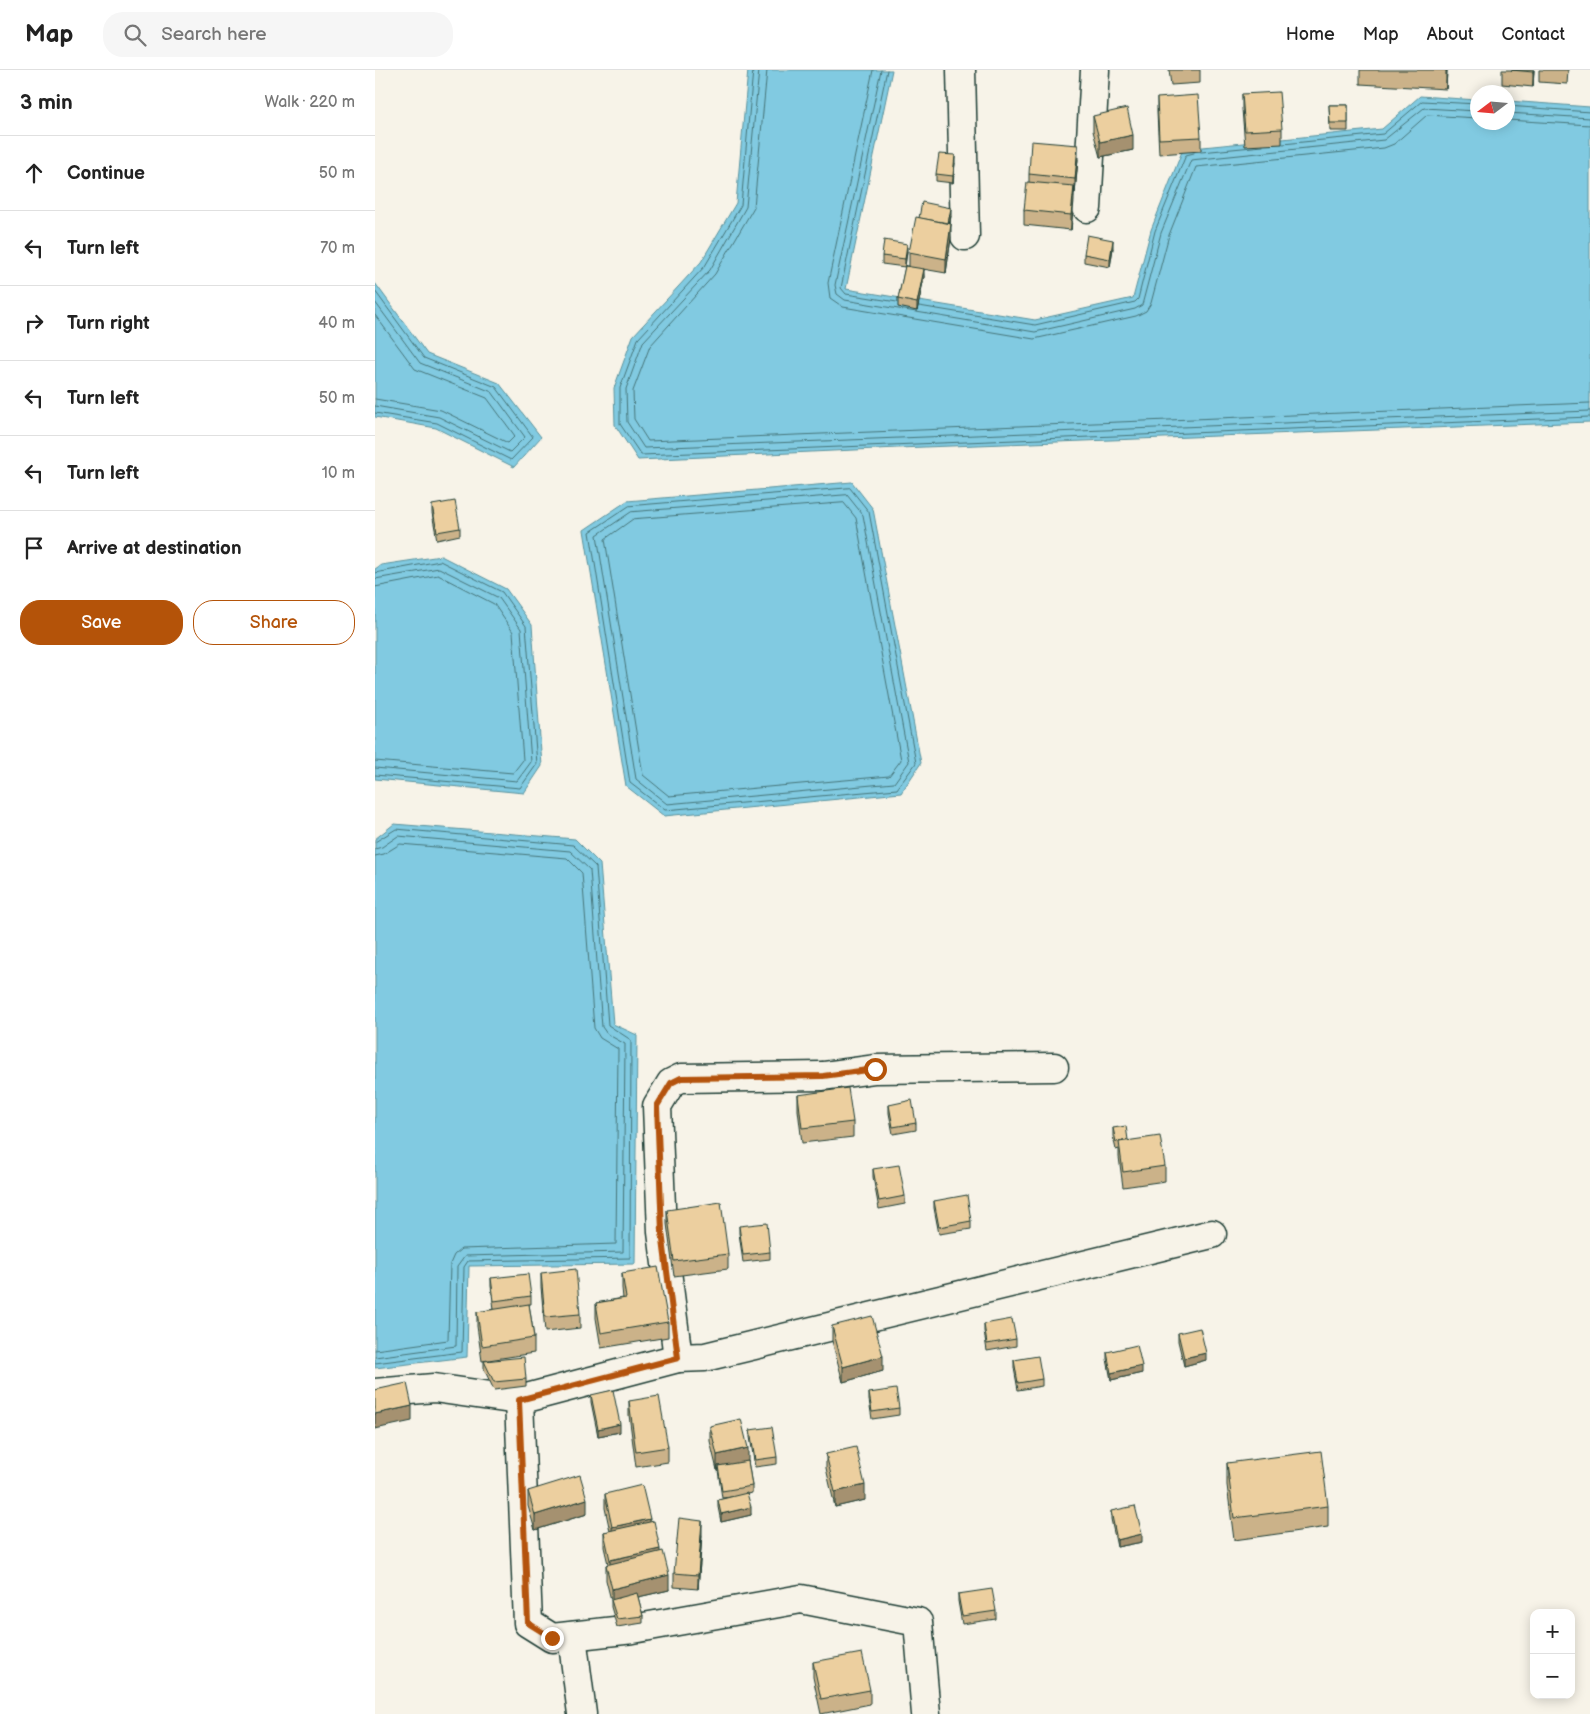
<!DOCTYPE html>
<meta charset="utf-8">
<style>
body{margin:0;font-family:"Balsamiq Sans",sans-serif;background:#f6f6f6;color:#222}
.controls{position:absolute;right:15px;bottom:15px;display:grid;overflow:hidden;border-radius:10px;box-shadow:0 2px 12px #0003}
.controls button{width:45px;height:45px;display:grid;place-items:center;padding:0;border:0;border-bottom:1px solid #e0e0e0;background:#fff;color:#222;font:25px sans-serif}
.compass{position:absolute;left:1095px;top:15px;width:45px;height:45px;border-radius:50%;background:#fff;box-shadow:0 2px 12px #0003;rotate:254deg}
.stop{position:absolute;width:15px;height:15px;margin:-11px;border:4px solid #b45309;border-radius:50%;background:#fff}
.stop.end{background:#b45309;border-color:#fff;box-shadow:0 1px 5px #0008}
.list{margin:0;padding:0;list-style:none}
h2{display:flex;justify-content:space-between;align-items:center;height:65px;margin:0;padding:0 20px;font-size:21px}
h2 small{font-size:16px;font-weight:400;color:#767676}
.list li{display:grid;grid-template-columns:32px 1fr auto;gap:15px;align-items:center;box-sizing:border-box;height:75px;padding:0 20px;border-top:1px solid #e0e0e0}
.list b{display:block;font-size:19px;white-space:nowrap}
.list em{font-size:16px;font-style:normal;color:#767676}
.actions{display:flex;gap:10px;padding:15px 20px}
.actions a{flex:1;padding:11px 0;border:1px solid #b45309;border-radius:20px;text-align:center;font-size:18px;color:#b45309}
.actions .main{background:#b45309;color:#fff}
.icon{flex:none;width:28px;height:28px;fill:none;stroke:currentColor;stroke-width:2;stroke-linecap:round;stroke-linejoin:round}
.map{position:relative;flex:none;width:1215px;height:1644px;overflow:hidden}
header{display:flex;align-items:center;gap:30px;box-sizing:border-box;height:70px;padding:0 25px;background:#fff;border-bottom:1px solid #e0e0e0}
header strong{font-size:24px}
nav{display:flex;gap:28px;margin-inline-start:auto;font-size:18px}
.search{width:350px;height:45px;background:#f6f6f6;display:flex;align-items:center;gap:12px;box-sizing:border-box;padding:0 18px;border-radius:20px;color:#767676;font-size:19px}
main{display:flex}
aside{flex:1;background:#fff}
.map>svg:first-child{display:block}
.water{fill:#81cae1;stroke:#5a929c}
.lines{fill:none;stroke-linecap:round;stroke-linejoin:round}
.shore{stroke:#467579;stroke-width:1}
.street-casing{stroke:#1f3d34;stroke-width:31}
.street{stroke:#f7f3e8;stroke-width:28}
.wall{fill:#cbb289;stroke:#1f3d34}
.shaded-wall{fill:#a5916f;stroke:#1f3d34}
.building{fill:#eccf9f;stroke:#1f3d34}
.route{stroke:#b45309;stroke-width:6}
</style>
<header>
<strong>Map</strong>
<div class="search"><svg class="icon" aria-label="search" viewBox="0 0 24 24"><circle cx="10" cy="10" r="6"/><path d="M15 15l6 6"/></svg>Search here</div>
<nav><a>Home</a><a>Map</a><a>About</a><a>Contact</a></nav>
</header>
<main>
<aside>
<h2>3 min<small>Walk · 220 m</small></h2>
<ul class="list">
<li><svg class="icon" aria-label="ahead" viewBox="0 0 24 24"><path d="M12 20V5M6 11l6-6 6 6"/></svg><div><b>Continue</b></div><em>50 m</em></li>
<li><svg class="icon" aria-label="left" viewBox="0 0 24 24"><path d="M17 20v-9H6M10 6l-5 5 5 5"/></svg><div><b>Turn left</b></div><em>70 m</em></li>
<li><svg class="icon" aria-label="right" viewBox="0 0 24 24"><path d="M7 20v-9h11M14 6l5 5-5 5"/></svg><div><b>Turn right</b></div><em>40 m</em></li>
<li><svg class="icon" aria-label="left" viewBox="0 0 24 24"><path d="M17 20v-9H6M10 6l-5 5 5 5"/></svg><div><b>Turn left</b></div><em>50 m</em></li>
<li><svg class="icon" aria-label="left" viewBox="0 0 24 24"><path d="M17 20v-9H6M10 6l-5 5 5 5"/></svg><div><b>Turn left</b></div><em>10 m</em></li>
<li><svg class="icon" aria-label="arrive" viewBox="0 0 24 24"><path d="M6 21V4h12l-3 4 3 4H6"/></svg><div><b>Arrive at destination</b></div></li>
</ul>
<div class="actions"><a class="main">Save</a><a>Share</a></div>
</aside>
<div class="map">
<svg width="1215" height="1644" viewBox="0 0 1215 1644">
<rect width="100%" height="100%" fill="#f7f3e8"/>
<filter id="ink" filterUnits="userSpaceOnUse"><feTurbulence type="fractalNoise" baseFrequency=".02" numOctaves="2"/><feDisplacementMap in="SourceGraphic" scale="10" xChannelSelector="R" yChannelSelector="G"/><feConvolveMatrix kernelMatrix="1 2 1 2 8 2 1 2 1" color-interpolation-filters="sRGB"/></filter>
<g filter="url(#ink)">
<g class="water">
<polygon points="373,0 517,0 471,219 660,250 758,228 776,160 808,79 1007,59 1045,26 1102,30 1102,52 1132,52 1133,31 1215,37 1215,352 523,378 263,390 240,355 239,318 258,266 326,192 361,133"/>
<polygon points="0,213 52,284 124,313 166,367 139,397 61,358 0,347"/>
<polygon points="477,412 498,439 546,693 526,723 289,746 251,716 209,460 252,431"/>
<polygon points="66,486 131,519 157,555 167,696 149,723 0,709 0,499 6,495"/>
<polygon points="19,754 200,769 225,794 238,954 262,965 260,1194 94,1196 92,1287 0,1298 0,769"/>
</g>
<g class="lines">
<g class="shore">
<polyline points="378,0 366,135 330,196 263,269 245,318 245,354 266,385 1215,347"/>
<polyline points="384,0 371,137 335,200 268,272 251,319 252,352 269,378 1215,341"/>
<polyline points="392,0 379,137 340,204 275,276 258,321 259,349 273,371 1215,333"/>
<polyline points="498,0 453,213 455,228 468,237 659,269 761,246 771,241 776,233 794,165 821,97 1009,78 1019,74 1052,45 1102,48"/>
<polyline points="506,0 460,215 462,224 470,230 660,262 760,239 767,235 786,163 816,90 1009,70 1049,38 1102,41"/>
<polyline points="512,0 466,218 471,224 522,232"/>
<polyline points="1132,36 1215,42"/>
<polyline points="1132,43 1215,48"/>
<polyline points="1132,50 1215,55"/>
<polyline points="908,74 1008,64 1047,31 1102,34"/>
<polyline points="826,82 888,76"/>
<polyline points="0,221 49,288 121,317 158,367 136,390 62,353 0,343"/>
<polyline points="0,232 45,293 117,322 150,367 135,382 64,347 0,336"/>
<polyline points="544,236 660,255 760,232 763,229 780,161 811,85 819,83"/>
<polyline points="0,245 40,299 112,328 140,366 133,373 66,340 0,329"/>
<polygon points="475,418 494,442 541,693 522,719 290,740 255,713 215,462 254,436"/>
<polygon points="472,425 488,445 534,692 519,713 292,734 261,709 222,465 256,442"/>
<polygon points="469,433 481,448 526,690 514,706 294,726 268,705 230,469 258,449"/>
<polyline points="0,503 65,491 127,522 151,556 162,694 145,718 0,705"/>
<polyline points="0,509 64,498 124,528 146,559 156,692 142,711 0,698"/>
<polyline points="0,517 63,505 119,534 138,562 148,690 138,703 0,691"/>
<polyline points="0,772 21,759 198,775 221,797 233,955 256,970 255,1188 93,1191 89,1197 87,1282 0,1293"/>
<polyline points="0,779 7,777 23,766 195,781 215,800 227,957 232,964 250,974 248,1182 90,1186 82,1197 81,1276 0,1287"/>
<polyline points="0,786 9,784 25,774 192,788 207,803 219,958 225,968 243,979 241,1174 86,1179 79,1185 75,1194 73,1270 0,1280"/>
</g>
<g class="street-casing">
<g id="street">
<polyline points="586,0 590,166"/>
<polyline points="712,138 720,0"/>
<polyline points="303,1288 287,1162 282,1036 296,1013 306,1008 448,1006 500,999 679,997"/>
<polyline points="0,1323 59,1318 144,1330 303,1288 330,1287 837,1164"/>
<polyline points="144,1330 153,1553 177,1568 258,1559 426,1529 543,1552 551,1644"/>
<polyline points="197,1566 207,1644"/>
</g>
</g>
<use href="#street" class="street"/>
</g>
<g class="wall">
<polygon points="794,0 825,0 825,13 796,15"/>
<polygon points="985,0 1072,0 1071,19 985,14"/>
<polygon points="1127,0 1159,0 1158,17 1127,14"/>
<polygon points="1164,0 1193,0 1192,14 1164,12"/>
<polygon points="867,24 907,59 907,74 870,76 867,39"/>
<polygon points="782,28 826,67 826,81 784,84 782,42"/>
<polygon points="954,35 973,35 973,61 955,61"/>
<polygon points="718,46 758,80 725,87 718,61"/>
<polygon points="703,89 700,123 699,123 696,160 649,155 649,140 654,112 654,104"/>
<polygon points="580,93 578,113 561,111 561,104"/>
<polygon points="576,146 575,153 576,168 571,203 548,199 549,207 542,241 523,237 523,229 530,197 507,194 507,186 532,181 530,196 534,196 534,182 544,148"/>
<polygon points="738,178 735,197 709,192 709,184"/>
<polygon points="57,435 85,458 85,465 62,470 57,443"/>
<polygon points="423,1025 478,1052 478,1067 427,1073 423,1040"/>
<polygon points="514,1035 541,1053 541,1060 518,1064 514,1043"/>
<polygon points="738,1058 753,1070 790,1096 790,1111 748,1117 744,1087 744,1079 741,1080 738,1066"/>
<polygon points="498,1099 530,1126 530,1134 504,1139 498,1107"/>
<polygon points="559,1131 596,1151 596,1159 564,1164 559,1138"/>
<polygon points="292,1140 353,1184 353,1199 299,1206 292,1154"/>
<polygon points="364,1156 395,1182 395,1189 368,1192 364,1163"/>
<polygon points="166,1203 205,1244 205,1258 170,1262 166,1217"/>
<polygon points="247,1203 293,1252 293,1267 226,1278 221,1248 221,1233 248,1228 247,1218"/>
<polygon points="116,1208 156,1226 156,1234 154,1234 159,1268 159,1283 107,1291 102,1256 102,1242 119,1239 116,1216"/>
<polygon points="609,1254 641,1269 641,1276 612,1281 609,1261"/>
<polygon points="457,1256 508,1301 468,1312 457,1271"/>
<polygon points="803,1263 831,1290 809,1296 803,1271"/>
<polygon points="732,1282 767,1303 736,1310 732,1289"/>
<polygon points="639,1290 667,1309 667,1316 643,1320 639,1298"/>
<polygon points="109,1291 151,1309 151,1316 119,1320 109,1299"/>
<polygon points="494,1323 524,1338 524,1345 497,1349 494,1330"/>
<polygon points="216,1325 245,1362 223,1366 216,1332"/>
<polygon points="254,1331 293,1377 293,1392 261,1397 254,1345"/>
<polygon points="335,1356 373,1391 377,1416 377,1423 372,1424 376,1445 346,1452 343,1437 343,1430 357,1427 347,1428 343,1400 342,1400 335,1371"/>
<polygon points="375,1360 402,1387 402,1394 380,1397 375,1367"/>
<polygon points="451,1384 490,1430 460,1437 451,1398"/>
<polygon points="852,1393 953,1436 953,1457 859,1470 852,1415"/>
<polygon points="153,1421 212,1444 160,1460 153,1436"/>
<polygon points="230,1424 275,1452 285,1482 294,1520 263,1527 268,1546 268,1553 242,1557 236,1537 236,1530 231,1510 231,1495 233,1494 229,1477 229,1462 235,1461 230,1438"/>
<polygon points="736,1441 767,1472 742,1477 736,1449"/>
<polygon points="327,1465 323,1519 299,1517 299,1503"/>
<polygon points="583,1524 621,1541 621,1549 587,1554 583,1531"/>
<polygon points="438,1592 495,1620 495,1634 446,1644 438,1607"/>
</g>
<g class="shaded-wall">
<polygon points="1071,0 1072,0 1071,19"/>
<polygon points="1158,0 1159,0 1158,17"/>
<polygon points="758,65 758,80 725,87 725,72"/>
<polygon points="703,75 703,89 700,123 700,109"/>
<polygon points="580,85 580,93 578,113 578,106"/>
<polygon points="699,116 699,131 696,160 696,145"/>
<polygon points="576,138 576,146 572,165 572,158"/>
<polygon points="576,154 576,168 571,203 571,189"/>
<polygon points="738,170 738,178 735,197 735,189"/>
<polygon points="532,174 532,181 530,197 530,189"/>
<polygon points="549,199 549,207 542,241 542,233"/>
<polygon points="831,1283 831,1290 809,1296 809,1288"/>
<polygon points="508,1286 508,1301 468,1312 468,1297"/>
<polygon points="767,1296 767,1303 736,1310 736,1303"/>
<polygon points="37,1336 37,1351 0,1359 0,1344"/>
<polygon points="245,1354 245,1362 223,1366 223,1359"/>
<polygon points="373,1378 373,1393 343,1396 343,1400 342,1400 342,1385"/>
<polygon points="490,1415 490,1430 460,1437 460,1422"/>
<polygon points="212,1429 212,1444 160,1460 160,1445"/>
<polygon points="376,1437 376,1445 346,1452 346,1444"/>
<polygon points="275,1449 275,1464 237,1472 237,1457"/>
<polygon points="327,1451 327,1465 323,1519 323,1505"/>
<polygon points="767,1464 767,1472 742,1477 742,1470"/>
<polygon points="285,1479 285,1494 235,1505 235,1490"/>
<polygon points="294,1505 294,1520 237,1533 237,1519"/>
</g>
<g class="building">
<polygon points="1136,0 1158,0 1158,2"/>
<polygon points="904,22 907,59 870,61 867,24"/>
<polygon points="823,25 826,67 784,69 782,28"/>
<polygon points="954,35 973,35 973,53 955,53"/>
<polygon points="752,38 758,65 725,72 718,46"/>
<polygon points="656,71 703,75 700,109 654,104"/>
<polygon points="564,84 580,85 578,106 561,104"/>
<polygon points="652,112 699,116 696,145 649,140"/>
<polygon points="547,132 576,138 573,153 544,148"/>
<polygon points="541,147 576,154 571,189 534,182"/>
<polygon points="712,165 738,170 735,189 709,184"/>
<polygon points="509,170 532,174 530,189 507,186"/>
<polygon points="530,196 549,199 542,233 523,229"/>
<polygon points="80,431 85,458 62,462 57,435"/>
<polygon points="473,1018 478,1052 427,1058 423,1025"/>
<polygon points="537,1030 541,1053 518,1057 514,1035"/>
<polygon points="751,1056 753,1070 741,1072 738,1058"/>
<polygon points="785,1066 790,1096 748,1102 744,1072"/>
<polygon points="524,1095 530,1126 504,1131 498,1099"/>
<polygon points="592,1125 596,1151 564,1157 559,1131"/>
<polygon points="346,1132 353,1184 299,1191 292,1140"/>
<polygon points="392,1153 395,1182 368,1185 364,1156"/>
<polygon points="283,1197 293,1252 226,1263 221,1233 251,1228 247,1203"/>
<polygon points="201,1199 205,1244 170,1247 166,1203"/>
<polygon points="153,1204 156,1226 119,1231 116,1208"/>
<polygon points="154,1234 159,1268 107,1276 102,1242"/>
<polygon points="497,1246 508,1286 468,1297 457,1256"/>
<polygon points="637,1249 641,1269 612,1274 609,1254"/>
<polygon points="825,1258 831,1283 809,1288 803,1263"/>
<polygon points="762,1275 767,1296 736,1303 732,1282"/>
<polygon points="663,1286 667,1309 643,1313 639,1290"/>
<polygon points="149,1287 151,1309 119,1312 109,1291"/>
<polygon points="32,1313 37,1336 0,1344 0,1320"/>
<polygon points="521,1319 524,1338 497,1342 494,1323"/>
<polygon points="238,1320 245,1354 223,1359 216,1325"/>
<polygon points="284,1326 293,1377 261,1382 254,1331"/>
<polygon points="366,1349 373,1378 342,1385 335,1356"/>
<polygon points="397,1357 402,1387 380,1390 375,1360"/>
<polygon points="481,1377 490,1415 460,1422 451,1384"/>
<polygon points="946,1381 953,1436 859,1448 852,1393"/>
<polygon points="373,1391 377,1416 347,1421 343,1396"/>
<polygon points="205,1405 212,1429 160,1445 153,1421"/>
<polygon points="267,1415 275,1449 237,1457 230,1424"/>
<polygon points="372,1423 376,1437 346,1444 343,1430"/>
<polygon points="760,1436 767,1464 742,1470 736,1441"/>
<polygon points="304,1448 327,1451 323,1505 299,1503"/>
<polygon points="279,1451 285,1479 235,1490 229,1462"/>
<polygon points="288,1481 294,1505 237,1519 231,1495"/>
<polygon points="617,1519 621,1541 587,1546 583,1524"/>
<polygon points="262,1523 268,1546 242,1549 236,1530"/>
<polygon points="487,1583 495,1620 446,1629 438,1592"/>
</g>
</g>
<g class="lines" filter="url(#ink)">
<polyline class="route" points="177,1568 153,1553 144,1330 303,1288 287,1162 282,1036 296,1013 306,1008 448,1006 500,999"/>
</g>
</svg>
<div class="controls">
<button>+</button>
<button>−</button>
</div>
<svg class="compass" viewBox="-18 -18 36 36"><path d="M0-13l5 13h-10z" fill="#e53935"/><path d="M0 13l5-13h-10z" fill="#767676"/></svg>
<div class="stop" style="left:500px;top:999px"></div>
<div class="stop end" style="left:177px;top:1568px"></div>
</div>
</main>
